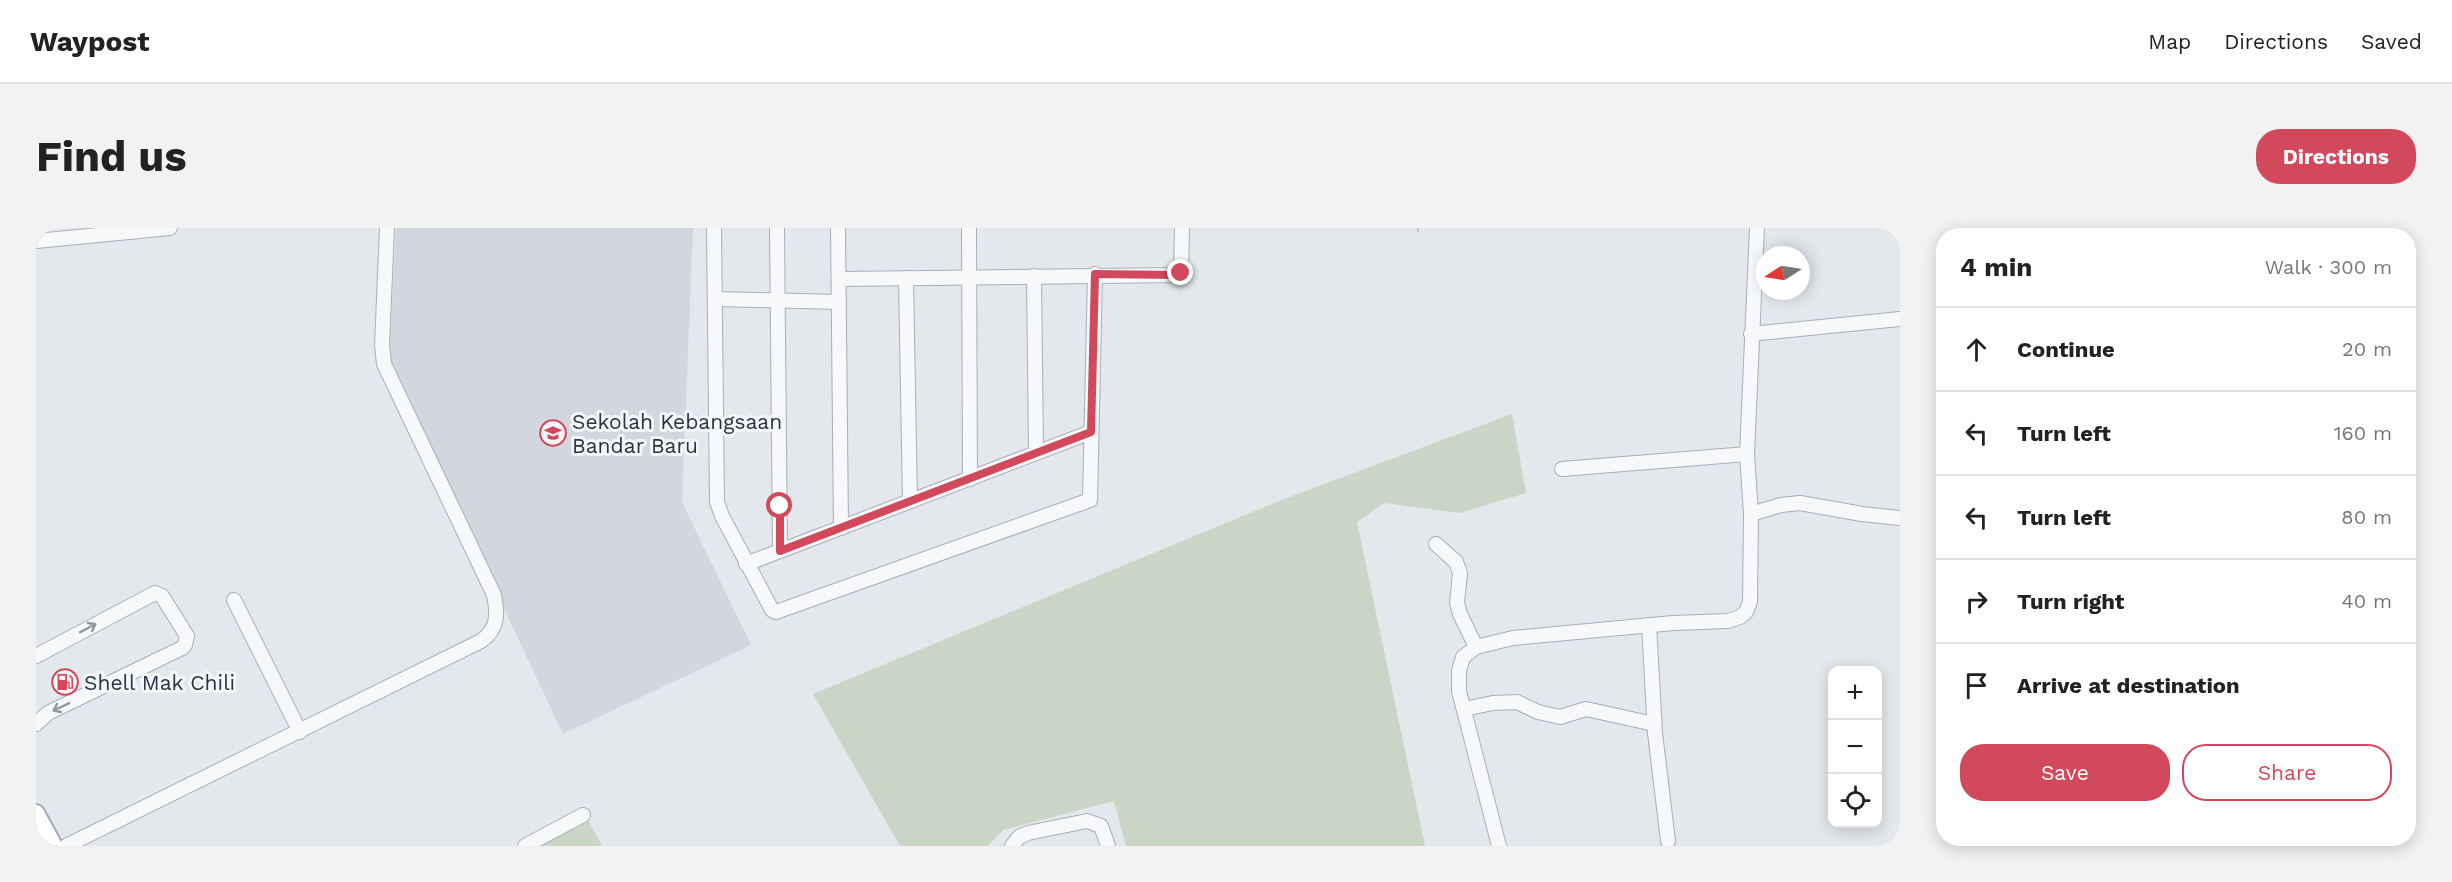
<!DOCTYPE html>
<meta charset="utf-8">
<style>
body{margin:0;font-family:"Work Sans",sans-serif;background:#f2f2f2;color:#222}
.controls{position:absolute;right:18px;bottom:18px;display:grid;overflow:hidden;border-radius:12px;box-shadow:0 3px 15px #0003}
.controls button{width:54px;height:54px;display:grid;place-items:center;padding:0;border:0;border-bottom:2px solid #e0e0e0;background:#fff;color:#222;font:30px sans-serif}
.compass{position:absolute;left:1720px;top:18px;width:54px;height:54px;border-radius:50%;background:#fff;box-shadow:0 3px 15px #0003;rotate:258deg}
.stop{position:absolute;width:18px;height:18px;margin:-14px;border:4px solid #d1495b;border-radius:50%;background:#fff}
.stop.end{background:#d1495b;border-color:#fff;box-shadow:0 2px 6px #0008}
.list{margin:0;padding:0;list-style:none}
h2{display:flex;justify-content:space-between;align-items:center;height:78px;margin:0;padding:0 24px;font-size:26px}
h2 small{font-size:20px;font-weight:400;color:#767676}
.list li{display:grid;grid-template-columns:39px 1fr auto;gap:18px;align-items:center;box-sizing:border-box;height:84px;padding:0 24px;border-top:2px solid #e0e0e0}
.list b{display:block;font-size:22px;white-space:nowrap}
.list em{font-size:20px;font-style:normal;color:#767676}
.actions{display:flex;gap:12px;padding:18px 24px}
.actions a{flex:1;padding:14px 0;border:2px solid #d1495b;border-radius:24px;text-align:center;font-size:21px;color:#d1495b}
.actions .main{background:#d1495b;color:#fff}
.icon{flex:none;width:33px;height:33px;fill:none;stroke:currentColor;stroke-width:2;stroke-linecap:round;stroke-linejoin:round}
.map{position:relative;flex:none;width:1864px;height:618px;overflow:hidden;border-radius:24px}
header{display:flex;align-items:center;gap:36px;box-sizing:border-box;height:84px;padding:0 30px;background:#fff;border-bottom:2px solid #e0e0e0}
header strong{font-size:28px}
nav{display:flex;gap:33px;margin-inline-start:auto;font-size:21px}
.intro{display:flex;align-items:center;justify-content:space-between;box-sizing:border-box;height:144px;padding:0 36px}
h1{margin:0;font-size:42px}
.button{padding:15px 27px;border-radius:24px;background:#d1495b;color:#fff;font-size:21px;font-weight:700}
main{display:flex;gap:36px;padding:0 36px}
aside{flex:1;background:#fff;border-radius:24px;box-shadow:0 3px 15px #0003}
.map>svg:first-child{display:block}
.built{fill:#d2d6de}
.green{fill:#c9d6c5}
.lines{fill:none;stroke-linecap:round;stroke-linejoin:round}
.minor-casing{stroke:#a9aeb7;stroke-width:16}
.major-casing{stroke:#a3abb8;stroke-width:20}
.path{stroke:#c2c5cb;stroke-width:2;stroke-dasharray:4.5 4.5;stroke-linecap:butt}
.minor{stroke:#f7f8fa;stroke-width:14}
.major{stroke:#fff;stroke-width:16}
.oneway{stroke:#9196a0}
.route{stroke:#d1495b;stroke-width:8}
.labels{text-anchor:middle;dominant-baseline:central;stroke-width:6;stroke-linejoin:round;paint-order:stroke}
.poi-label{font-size:21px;fill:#2b3445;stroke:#f4f6f9;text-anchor:start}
</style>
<header>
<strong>Waypost</strong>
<nav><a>Map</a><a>Directions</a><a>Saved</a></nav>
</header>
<div class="intro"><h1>Find us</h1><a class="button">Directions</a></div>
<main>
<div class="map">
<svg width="1864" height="618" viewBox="0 0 1864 618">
<rect width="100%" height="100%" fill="#e4e7ec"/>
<polygon class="built" points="360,0 657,0 646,274 715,417 527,506 353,136"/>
<g class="green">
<polygon points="1476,186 1490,265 1424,285 1348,275 1321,294 1389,618 1090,618 1078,573 967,602 952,618 864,618 777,466 1243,273"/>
<polygon points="552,592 566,618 503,618"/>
</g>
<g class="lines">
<g class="minor-casing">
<g id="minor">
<polyline points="678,0 681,274 686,288 736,382 740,384 1054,272 1059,46"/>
<polyline points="741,0 744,323"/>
<polyline points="802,0 805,300"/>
<polyline points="933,0 934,251"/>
<polyline points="0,13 134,0"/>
<polyline points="998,48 1000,225"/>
<polyline points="870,50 874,273"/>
<polyline points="803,51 1142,47 1145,45 1146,0"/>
<polyline points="680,71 803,74"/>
<polyline points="1715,106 1864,91"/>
<polyline points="1526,241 1711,226"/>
<polyline points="1715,286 1745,277 1764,275 1826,286 1864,290"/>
<polyline points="1400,316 1420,334 1424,345 1421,375 1424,386 1440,419"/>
<polyline points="710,336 1055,204"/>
<polyline points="198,372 264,504"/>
<polyline points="1613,397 1619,505 1632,613"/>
<polyline points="0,428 119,365 126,368 151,408 149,417 146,420 12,485 0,496"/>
<polyline points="1428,481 1457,475 1481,474 1502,484 1524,489 1550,481 1618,496"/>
<path d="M30 618 445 413C462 401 462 387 458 367L348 136 346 117 351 0"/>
<polyline points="489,618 547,587"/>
<polyline points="976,618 983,609 992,605 1051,593 1065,598 1072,618"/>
<polyline points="1463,618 1423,463 1423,443 1427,429 1440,419 1477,410 1637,395 1692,393 1704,389 1710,384 1714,374 1715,286 1711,226 1721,0"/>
</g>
</g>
<g class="major-casing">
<polyline id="major" points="0,585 18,618"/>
</g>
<polyline class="path" points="1382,0 1382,4"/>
<use href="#minor" class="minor"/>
<use href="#major" class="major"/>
</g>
<defs><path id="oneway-shaft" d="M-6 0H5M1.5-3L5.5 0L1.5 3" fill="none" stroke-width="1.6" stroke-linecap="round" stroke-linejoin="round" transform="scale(1.5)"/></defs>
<g class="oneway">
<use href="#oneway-shaft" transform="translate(52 400) rotate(-28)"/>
<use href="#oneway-shaft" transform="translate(25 479) rotate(154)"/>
</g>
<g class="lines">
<polyline class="route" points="744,278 744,323 1055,204 1059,46 1142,47 1145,45"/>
</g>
<defs>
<g id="school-ring" transform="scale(1.35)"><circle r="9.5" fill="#f4f6f9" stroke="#d1495b" stroke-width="1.5"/><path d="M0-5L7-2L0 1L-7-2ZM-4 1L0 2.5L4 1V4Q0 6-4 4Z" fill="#d1495b"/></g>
<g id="fuel-ring" transform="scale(1.35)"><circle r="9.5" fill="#f4f6f9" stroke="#d1495b" stroke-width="1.5"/><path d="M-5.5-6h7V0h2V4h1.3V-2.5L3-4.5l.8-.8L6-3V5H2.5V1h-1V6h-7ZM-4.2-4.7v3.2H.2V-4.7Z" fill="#d1495b"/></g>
</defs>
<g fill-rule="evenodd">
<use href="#school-ring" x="517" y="205"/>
<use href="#fuel-ring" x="29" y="454"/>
</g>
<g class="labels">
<g class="poi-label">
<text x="536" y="193">Sekolah Kebangsaan<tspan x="536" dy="24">Bandar Baru</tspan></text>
<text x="48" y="454">Shell Mak Chili</text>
</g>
</g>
</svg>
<div class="controls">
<button>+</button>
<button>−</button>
<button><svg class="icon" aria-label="locate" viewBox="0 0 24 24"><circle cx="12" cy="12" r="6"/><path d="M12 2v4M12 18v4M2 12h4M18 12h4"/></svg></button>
</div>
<svg class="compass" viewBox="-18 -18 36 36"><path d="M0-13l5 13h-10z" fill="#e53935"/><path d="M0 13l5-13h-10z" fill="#767676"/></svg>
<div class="stop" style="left:744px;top:278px"></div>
<div class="stop end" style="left:1145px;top:45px"></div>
</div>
<aside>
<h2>4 min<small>Walk · 300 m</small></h2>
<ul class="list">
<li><svg class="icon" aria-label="ahead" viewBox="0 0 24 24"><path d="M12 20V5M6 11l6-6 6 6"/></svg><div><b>Continue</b></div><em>20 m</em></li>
<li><svg class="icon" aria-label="left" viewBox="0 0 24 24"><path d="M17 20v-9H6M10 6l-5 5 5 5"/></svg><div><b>Turn left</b></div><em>160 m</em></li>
<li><svg class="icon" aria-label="left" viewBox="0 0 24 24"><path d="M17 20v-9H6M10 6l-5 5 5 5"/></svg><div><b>Turn left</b></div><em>80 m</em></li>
<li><svg class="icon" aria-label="right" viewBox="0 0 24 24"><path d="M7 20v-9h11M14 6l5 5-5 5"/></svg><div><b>Turn right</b></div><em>40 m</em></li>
<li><svg class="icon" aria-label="arrive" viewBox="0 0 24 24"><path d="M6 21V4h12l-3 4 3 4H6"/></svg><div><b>Arrive at destination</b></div></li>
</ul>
<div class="actions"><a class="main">Save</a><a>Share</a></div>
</aside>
</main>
